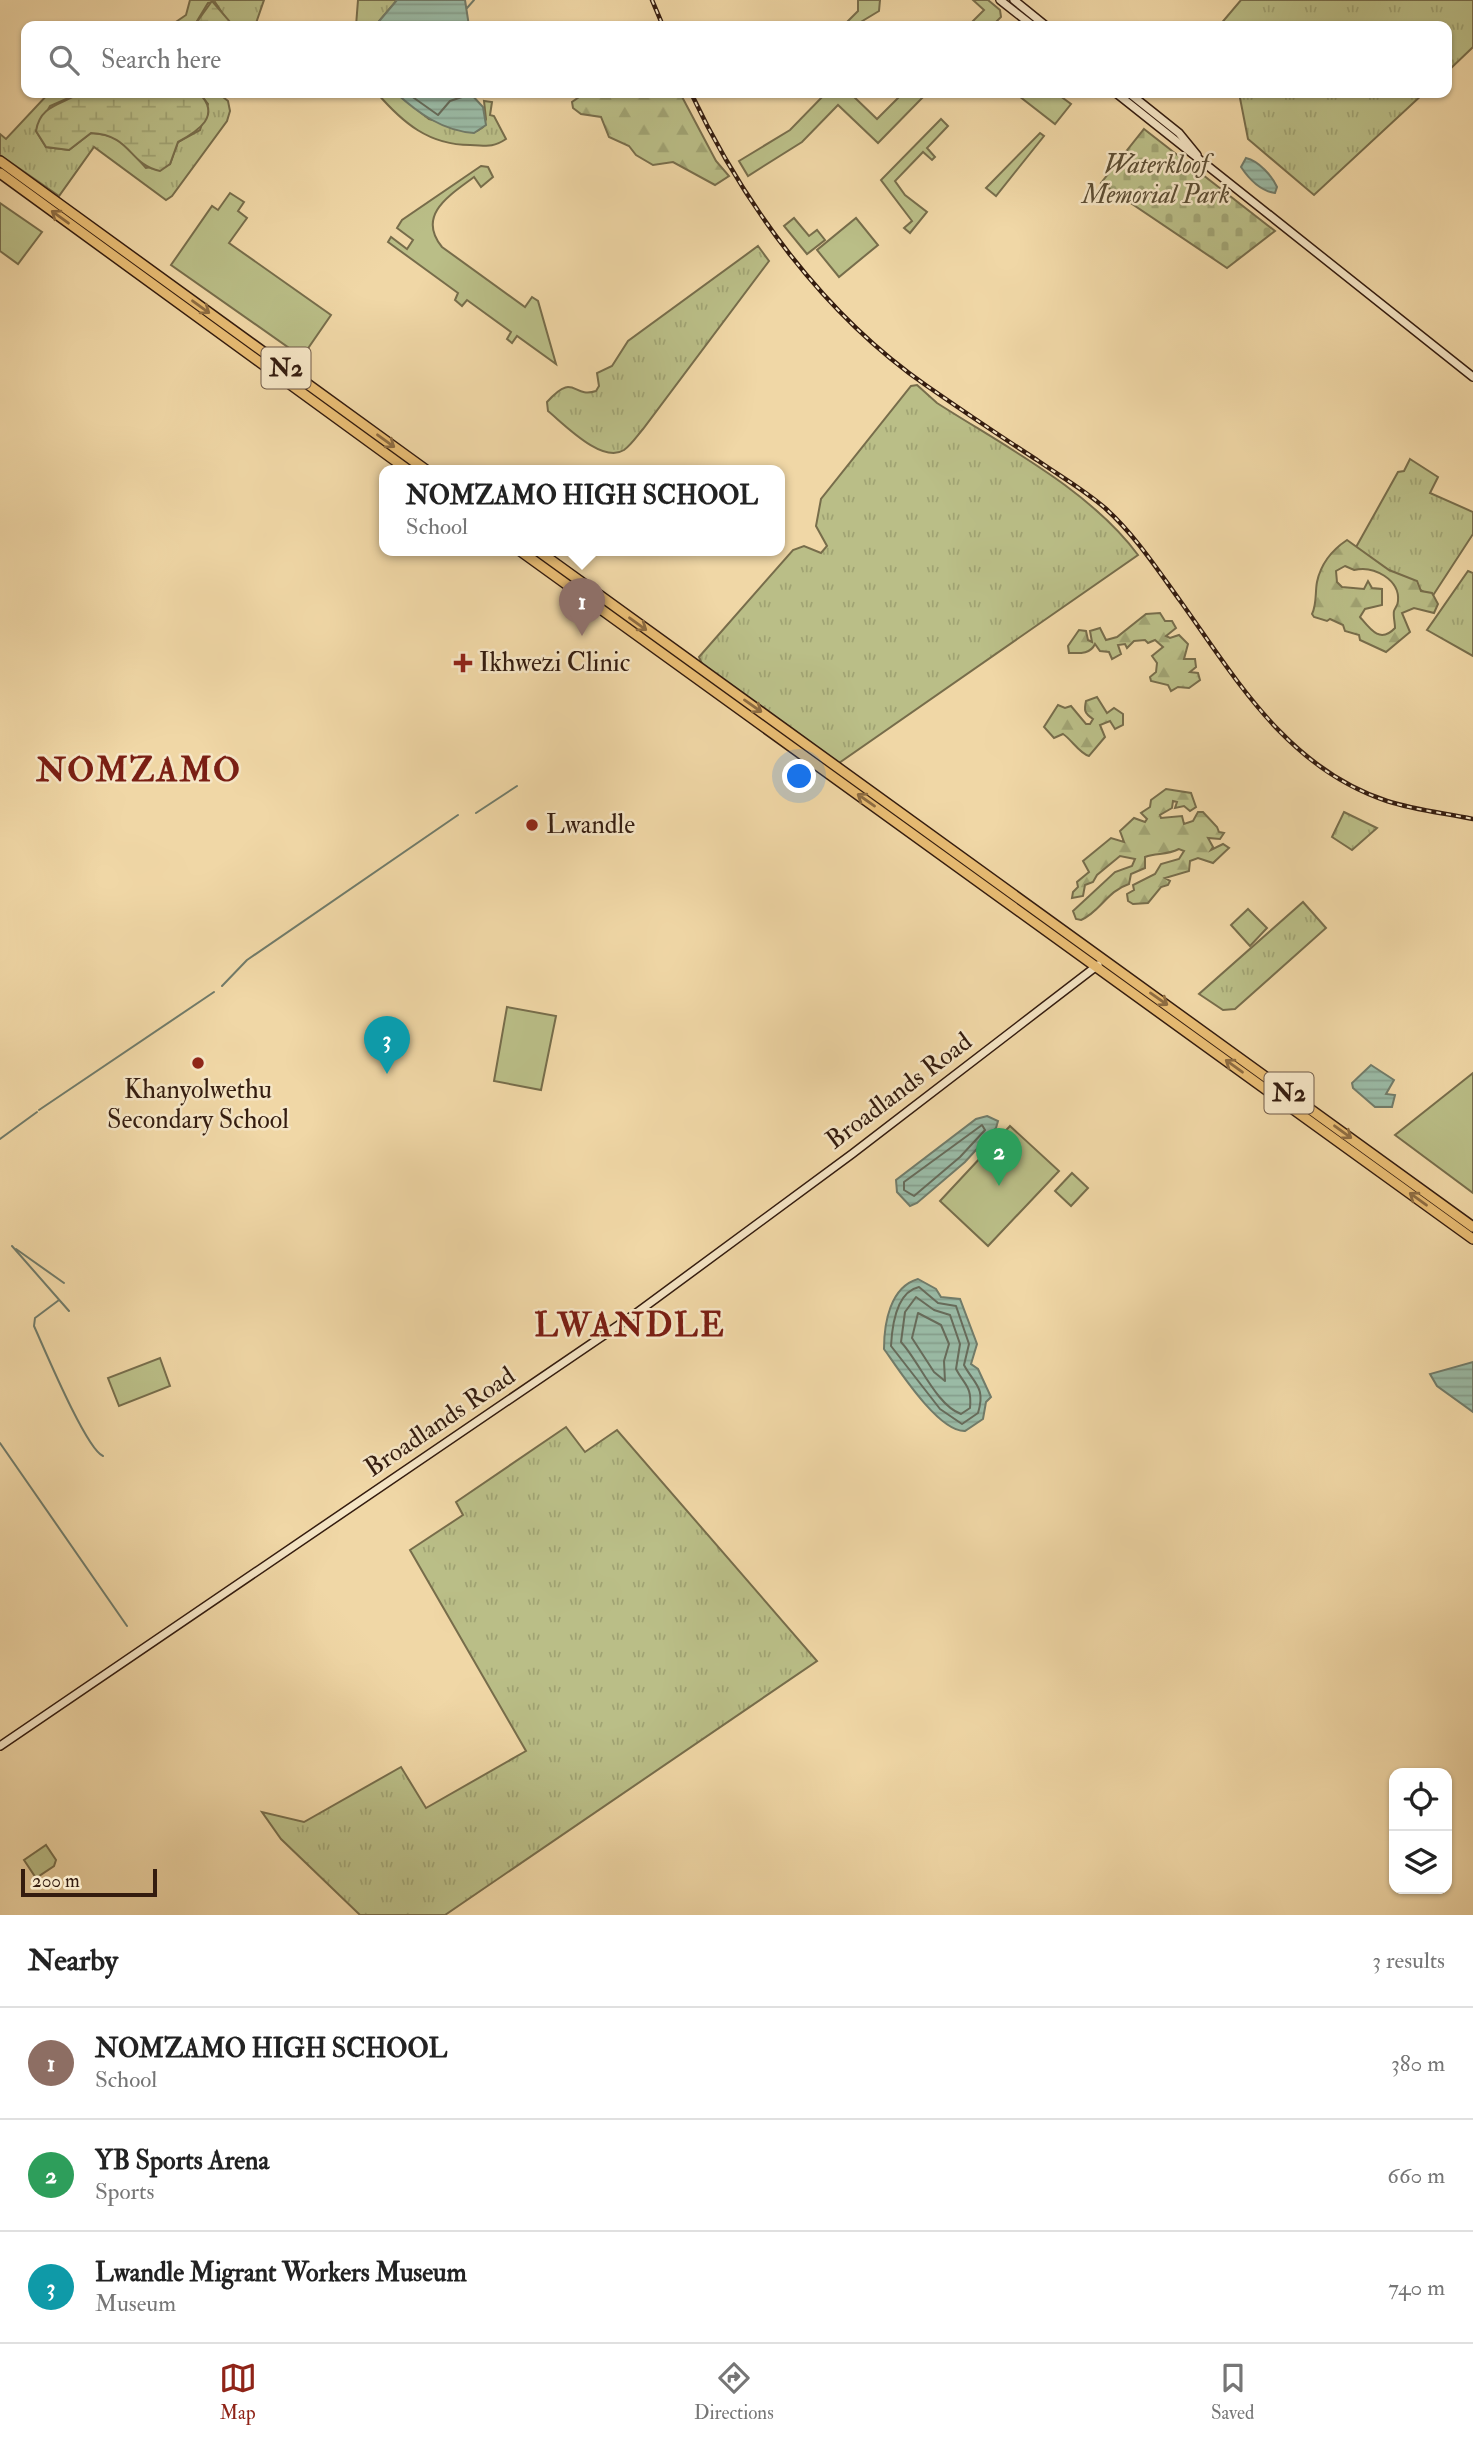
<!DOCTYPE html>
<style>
body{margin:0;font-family:"IM FELL Double Pica",serif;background:#f2f2f2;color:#222}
.controls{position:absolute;right:21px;bottom:21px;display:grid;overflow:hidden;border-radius:14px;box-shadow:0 2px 5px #0004}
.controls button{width:63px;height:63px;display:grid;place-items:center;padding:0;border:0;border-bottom:2px solid #e0e0e0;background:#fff;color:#222;font:35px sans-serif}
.scale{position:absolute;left:21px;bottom:18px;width:136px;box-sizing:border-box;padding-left:7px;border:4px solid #341c0f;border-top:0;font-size:19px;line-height:24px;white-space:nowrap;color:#341c0f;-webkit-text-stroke:5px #f5e5c5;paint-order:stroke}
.you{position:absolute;left:800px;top:777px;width:24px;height:24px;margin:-18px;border:5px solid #fff;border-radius:50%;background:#1a73e8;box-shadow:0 0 0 10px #1a73e833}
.badge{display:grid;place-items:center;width:46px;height:46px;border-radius:50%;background:#8f2418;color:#fff;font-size:23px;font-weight:700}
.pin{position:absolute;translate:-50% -58px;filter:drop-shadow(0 2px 4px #0008)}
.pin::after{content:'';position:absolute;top:37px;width:24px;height:21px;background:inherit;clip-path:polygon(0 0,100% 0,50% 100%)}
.popup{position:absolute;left:379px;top:465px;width:406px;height:91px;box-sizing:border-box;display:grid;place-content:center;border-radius:14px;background:#fff;filter:drop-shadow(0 2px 5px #0005);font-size:23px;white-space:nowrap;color:#767676}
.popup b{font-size:26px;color:#222}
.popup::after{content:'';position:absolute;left:50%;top:100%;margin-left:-14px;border:14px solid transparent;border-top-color:#fff}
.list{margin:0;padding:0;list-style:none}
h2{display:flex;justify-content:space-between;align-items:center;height:91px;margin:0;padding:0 28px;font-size:30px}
h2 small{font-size:23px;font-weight:400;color:#767676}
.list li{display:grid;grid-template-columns:46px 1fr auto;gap:21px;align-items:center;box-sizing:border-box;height:112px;padding:0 28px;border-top:2px solid #e0e0e0}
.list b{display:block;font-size:26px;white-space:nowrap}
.list p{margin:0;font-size:23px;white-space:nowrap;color:#767676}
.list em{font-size:23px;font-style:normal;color:#767676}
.icon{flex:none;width:38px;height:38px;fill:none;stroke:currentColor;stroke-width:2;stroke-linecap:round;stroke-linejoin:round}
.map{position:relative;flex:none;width:1473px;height:1915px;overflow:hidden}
.search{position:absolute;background:#fff;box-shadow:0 2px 5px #0004;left:21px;right:21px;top:21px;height:77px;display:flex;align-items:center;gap:18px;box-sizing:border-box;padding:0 24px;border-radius:14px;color:#767676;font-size:26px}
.sheet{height:427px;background:#fff}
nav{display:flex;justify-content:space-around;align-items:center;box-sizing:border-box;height:98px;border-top:2px solid #e0e0e0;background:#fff;font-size:19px;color:#767676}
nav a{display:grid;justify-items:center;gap:4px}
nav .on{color:#8f2418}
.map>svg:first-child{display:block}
.grass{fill:url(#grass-tufts);stroke:#776d4b;stroke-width:2}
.forest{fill:url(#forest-firs);stroke:#776d4b;stroke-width:2;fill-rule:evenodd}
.wetland{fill:url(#wetland-marsh);stroke:#776d4b;stroke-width:2}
.cemetery{fill:url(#cemetery-stones);stroke:#776d4b;stroke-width:2}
.park{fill:#babe87;stroke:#776d4b;stroke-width:2}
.water{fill:url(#water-rules);stroke:#717b69;stroke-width:2}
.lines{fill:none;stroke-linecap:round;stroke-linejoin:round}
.shore{stroke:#676b5a;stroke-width:2}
.stream{stroke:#717b69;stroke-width:2}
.secondary-casing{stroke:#341c0f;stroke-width:10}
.trunk-casing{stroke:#341c0f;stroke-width:12}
.secondary{stroke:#f5e5c5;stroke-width:7}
.trunk{stroke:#e8bc73;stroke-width:9}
.rail-casing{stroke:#341c0f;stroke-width:4.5}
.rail{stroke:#f5e5c5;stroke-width:2;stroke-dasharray:5;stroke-linecap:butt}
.oneway{stroke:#8e6c41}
.poi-dot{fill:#8f2418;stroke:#f5e5c5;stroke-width:2.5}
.labels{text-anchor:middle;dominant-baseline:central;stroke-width:5;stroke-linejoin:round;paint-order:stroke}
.shield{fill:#f5e5c5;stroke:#6e5846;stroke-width:2}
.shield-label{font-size:24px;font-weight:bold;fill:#341c0f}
.park-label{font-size:26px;font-style:italic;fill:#5c4d33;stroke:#f5e5c5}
.poi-label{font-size:26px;fill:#341c0f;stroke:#f5e5c5;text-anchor:start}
.street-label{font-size:26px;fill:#341c0f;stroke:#f5e5c5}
.district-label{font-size:33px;font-weight:bold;letter-spacing:2px;fill:#7a1f14;stroke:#f5e5c5}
</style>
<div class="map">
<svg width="1473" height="1915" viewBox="0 0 1473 1915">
<defs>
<pattern id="grass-tufts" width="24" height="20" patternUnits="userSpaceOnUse" patternTransform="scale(1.75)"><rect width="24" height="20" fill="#babe87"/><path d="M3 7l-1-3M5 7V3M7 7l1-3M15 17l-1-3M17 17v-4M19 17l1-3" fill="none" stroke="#a0a373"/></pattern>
<pattern id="forest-firs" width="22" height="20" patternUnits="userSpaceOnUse" patternTransform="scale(1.75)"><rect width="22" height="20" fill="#babe87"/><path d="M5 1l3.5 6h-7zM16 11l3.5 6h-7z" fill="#a0a373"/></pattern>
<pattern id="wetland-marsh" width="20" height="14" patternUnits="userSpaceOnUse" patternTransform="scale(1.75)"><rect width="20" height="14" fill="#babe87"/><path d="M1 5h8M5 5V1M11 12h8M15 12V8" fill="none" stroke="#a0a373"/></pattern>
<pattern id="cemetery-stones" width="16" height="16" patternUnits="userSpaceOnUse" patternTransform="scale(1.75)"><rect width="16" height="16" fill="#babe87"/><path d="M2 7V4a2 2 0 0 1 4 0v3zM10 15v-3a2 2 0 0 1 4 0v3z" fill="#a0a373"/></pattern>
<pattern id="water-rules" width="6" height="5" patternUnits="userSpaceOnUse" patternTransform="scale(1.75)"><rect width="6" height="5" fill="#9abaa5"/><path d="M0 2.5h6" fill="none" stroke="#859f8d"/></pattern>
</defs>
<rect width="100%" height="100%" fill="#f0d7a6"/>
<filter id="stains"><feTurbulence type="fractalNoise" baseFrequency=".00286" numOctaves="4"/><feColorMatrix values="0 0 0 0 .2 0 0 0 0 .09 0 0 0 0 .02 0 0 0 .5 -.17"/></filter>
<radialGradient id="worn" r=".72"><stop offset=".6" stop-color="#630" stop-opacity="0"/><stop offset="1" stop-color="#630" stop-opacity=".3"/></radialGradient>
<g class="grass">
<polygon points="190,0 264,0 255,26 231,26 215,2 208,3 194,26 170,26 186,15"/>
<polygon points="358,0 397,0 375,26 356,26"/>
<polygon points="1241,0 1473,0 1473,47 1447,72 1447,26 1219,26"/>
<path d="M49 93H80L50 106 36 131 46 147 69 150 91 133C121 134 127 148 146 168L170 164 178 142 200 130 208 104 199 93H218L228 101 230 111 227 121 172 196 166 200 94 147 59 196 0 155V134L6 139Z"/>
<path d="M377 93H396L429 119 477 131 483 127 486 119 484 101 492 102 490 115 494 116 506 139C491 149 485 145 470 145 429 145 403 123 377 93Z"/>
<polygon points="1239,93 1424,93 1314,195 1248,139"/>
<path d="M758 246 769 261 643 429C637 436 631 445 624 450 602 464 564 424 548 411L547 402C575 371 572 399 596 391L599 386 597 373 612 366 628 341Z"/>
<path d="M917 385 937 403C1004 446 1090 490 1138 555L839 763 703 666 699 657 793 550 804 546 821 553 827 546 816 526 821 499 911 386Z"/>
<polygon points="1410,459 1438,477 1430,493 1473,512 1473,534 1432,597 1355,549 1398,472 1404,471"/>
<polygon points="1468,571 1473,573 1473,656 1427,630"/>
<polygon points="1344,812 1377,828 1352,850 1332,837"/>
<polygon points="1303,902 1326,928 1235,1009 1223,1010 1199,994"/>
<polygon points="566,1427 585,1452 617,1430 817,1661 445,1915 360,1915 281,1839 262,1812 304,1822 401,1767 426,1808 526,1751 410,1550 463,1515 456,1502"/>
</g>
<g class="forest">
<polygon points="585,93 680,93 716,161 729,176 715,185 673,162 653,165 636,155 629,146 609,137 601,117 581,114 573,108 572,102"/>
<path d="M1347 540 1389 570 1417 581 1421 591 1432 593 1438 604 1434 613 1414 608 1402 613 1410 632 1386 652 1360 640 1359 635 1345 631 1343 625 1330 619 1327 621 1314 617 1312 614C1317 604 1315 592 1317 582 1321 563 1332 550 1347 540ZM1345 566 1354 570C1374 565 1400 580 1398 601 1398 605 1395 608 1394 611 1393 616 1395 622 1395 628 1380 644 1370 629 1360 617L1365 609 1382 605V589L1372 588 1368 581 1364 589 1342 587 1337 582 1336 571Z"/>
<path d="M1160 613 1165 621H1172L1176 628 1166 636 1170 638 1179 635 1188 644 1184 659H1195L1196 667 1190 672 1198 673 1200 680 1189 688 1178 687 1171 691 1168 685 1151 681 1150 677 1156 672 1157 663 1152 656 1163 647 1155 640 1148 643 1145 640 1134 641 1127 648 1125 644 1118 645 1121 654 1112 659 1109 652 1100 651 1095 644C1090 655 1078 653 1069 653L1068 646 1079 630 1086 631 1088 640 1092 642 1090 631 1100 628 1106 640 1117 637 1146 614Z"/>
<path d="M1097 697 1107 713 1114 708 1123 714V725L1115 729 1110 721 1100 725 1105 737 1089 756C1080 754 1071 739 1063 734L1054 738 1044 727 1058 705 1065 708 1071 706 1086 724H1090L1093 719C1084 713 1084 710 1086 701Z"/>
<path d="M1166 789 1191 793 1196 807 1190 811 1184 806 1175 808 1177 802 1173 801 1172 808 1160 815 1161 818 1182 816 1184 824 1193 821 1198 812H1203L1217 827 1219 832 1224 833 1220 839 1208 838 1213 847 1211 850 1223 844 1229 848 1213 863 1198 858 1190 861 1189 871 1165 878 1170 881 1168 885 1161 887 1148 903 1133 904 1128 901 1127 894 1134 890 1133 885 1155 874 1161 864 1179 859 1184 851 1179 849C1165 856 1157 852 1145 857V868L1131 874 1129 884C1107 891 1100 912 1081 920L1076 919 1073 911 1115 872 1132 866 1135 859 1120 856 1097 875 1093 882 1085 885 1083 896 1072 898 1073 892 1078 887 1077 882 1089 872 1083 861 1111 838 1124 842 1120 831 1134 818 1145 822 1147 819 1141 813 1150 807 1151 800Z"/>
</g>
<g class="wetland">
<polygon points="212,1 231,23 231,26 194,26"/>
<path d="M80 93H199C222 116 198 131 178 142L170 164 160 171C128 164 132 135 91 133L69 150 46 147 36 131C40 105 61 105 80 93Z"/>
</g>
<polygon class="cemetery" points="1144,129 1275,231 1227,268 1101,183"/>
<g class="park">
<polygon points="858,0 880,0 879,11 854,26 843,26 858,11"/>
<polygon points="973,0 988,0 1000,10 1001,17 992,26 968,26 984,10"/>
<polygon points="826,93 850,93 877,119 903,93 927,93 878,143 838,105 802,142 748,176 739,161 790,130"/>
<polygon points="1015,93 1056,93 1071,104 1055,124"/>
<polygon points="941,119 948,126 927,148 935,157 932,160 923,152 895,181 905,195 927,212 910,233 904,228 912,221 881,180"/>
<polygon points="1040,133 1044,136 996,196 986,188"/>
<path d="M481 166 488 167 493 177 481 187 474 177C450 195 416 215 442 247L525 307 532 297 538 301 556 364 517 336 512 343 507 339 511 332 467 300 462 306 455 300 458 293 388 242 391 237 407 249 413 240 397 228 402 220Z"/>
<polygon points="230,193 244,202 238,211 247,218 229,243 331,315 302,357 171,265 212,206 218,210"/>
<polygon points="0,203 42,232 18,264 0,251"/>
<polygon points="794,218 809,236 817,230 825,240 807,254 784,226"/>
<polygon points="856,218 878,245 839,277 817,250"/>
<polygon points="1248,909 1267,928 1250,946 1231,925"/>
<polygon points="507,1007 556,1016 541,1090 494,1081"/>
<polygon points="1473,1073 1473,1193 1395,1135"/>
<polygon points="1010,1126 1059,1171 988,1246 940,1201"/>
<polygon points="1072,1173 1088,1188 1071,1206 1055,1191"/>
<polygon points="160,1358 170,1386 119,1406 108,1378"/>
<polygon points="46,1845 56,1860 54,1866 36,1878 24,1860"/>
</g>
<g class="water">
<polygon points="397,0 465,0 469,26 375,26"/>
<path d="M396 93H470L483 107 486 125 474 133C443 131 418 113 396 93Z"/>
<path d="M1246 158C1259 161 1272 176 1277 187L1275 193C1261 191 1249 179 1241 167Z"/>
<polygon points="1371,1065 1394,1080 1386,1094 1395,1095 1392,1107 1375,1107 1353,1088 1352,1083"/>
<polygon points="987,1116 998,1121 996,1128 965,1162 917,1203 910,1206 897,1192 896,1180 976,1119"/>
<path d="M918 1279 936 1289 941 1297 960 1299 977 1344 971 1364 978 1369 991 1397 986 1402 983 1419 965 1431C938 1432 897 1367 884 1349 884 1323 890 1287 918 1279Z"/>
<polygon points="1473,1362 1473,1412 1437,1386 1430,1374"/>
</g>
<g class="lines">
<g class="shore">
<polyline points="407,93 438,115 450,101 462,97 464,93"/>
<polygon points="982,1125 985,1130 960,1157 914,1196 904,1190 904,1182"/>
<path d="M919 1287 938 1303 956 1306 969 1344 964 1365C974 1384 986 1387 978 1413L962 1424 940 1409 891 1346C892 1327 896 1292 919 1287Z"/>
<path d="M916 1297 934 1310 950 1315 960 1344 956 1369C965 1386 972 1386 970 1408L961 1414C936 1405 919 1361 901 1342L905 1312Z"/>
<polygon points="918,1313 941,1325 949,1344 944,1361 945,1381 934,1372 912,1338"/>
</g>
<g class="stream">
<polyline points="467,8 474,0"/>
<polyline points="476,813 517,786"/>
<polyline points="222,986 247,960 458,815"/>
<polyline points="39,1110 214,992"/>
<polyline points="0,1139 37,1112"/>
<polyline points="12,1246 69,1311"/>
<polyline points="16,1249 64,1283"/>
<path d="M59 1300 35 1318 34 1326C44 1348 86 1449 103 1456"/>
<polyline points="0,1443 127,1626"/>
</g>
<g class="secondary-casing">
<g id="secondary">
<polyline points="1000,0 1033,26"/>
<polyline points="1014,0 1046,26"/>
<polyline points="1116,93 1473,377"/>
<polyline points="1129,93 1179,133 1197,155"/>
<polyline points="0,1746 635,1314 852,1154 1098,965"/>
</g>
</g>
<g class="trunk-casing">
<g id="trunk">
<polyline points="0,161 426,470"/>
<polyline points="0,173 408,470"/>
<polyline points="519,550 1473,1239"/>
<polyline points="537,550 1473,1227"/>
</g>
</g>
<use href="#secondary" class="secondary"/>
<use href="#trunk" class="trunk"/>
<g class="rail-casing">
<g id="rail">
<polyline points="652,0 663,26"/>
<path d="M691 93C744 205 824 315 927 386 963 411 1000 436 1037 460 1060 476 1084 490 1105 508 1135 535 1157 569 1181 602 1238 682 1288 768 1387 801 1415 810 1444 813 1473 819"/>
</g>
</g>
<use href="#rail" class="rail"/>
</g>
<defs><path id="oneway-shaft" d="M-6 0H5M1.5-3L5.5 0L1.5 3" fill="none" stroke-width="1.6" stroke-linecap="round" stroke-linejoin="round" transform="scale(1.75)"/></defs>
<g class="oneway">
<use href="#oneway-shaft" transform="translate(60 217) rotate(-144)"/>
<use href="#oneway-shaft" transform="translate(201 307) rotate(36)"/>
<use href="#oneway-shaft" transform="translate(386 441) rotate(36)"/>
<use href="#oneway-shaft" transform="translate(638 624) rotate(36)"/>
<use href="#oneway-shaft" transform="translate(753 706) rotate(35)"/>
<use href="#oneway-shaft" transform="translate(866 800) rotate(-145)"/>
<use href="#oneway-shaft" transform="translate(1159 999) rotate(35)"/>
<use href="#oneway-shaft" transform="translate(1234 1066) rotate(-144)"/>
<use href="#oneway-shaft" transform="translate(1343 1132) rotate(36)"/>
<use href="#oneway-shaft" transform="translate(1418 1199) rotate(-144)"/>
</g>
<g class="poi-dot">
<path d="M459.5 652.5h7v7h7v7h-7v7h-7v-7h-7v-7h7z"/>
<circle cx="532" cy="825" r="7"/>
<circle cx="198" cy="1063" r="7"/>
</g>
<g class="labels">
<g class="shield">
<rect x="261.5" y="347.5" width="49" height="41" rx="5"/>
<rect x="1264.5" y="1072.5" width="49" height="41" rx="5"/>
</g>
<g class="shield-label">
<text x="286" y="368">N2</text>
<text x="1289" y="1093">N2</text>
</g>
<g class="park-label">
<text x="1156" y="165">Waterkloof<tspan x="1156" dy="30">Memorial Park</tspan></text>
</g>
<g class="poi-label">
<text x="479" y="663">Ikhwezi Clinic</text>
<text x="546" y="825">Lwandle</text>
<text x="198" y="1090" text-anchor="middle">Khanyolwethu<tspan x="198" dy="30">Secondary School</tspan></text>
</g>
<g class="street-label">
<text transform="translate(899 1091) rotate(-37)">Broadlands Road</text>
<text transform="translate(440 1422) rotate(-34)">Broadlands Road</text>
</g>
<g class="district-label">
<text x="139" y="770">NOMZAMO</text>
<text x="630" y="1325">LWANDLE</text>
</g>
</g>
<rect width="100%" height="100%" filter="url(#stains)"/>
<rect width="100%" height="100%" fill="url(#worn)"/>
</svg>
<div class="controls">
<button><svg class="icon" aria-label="locate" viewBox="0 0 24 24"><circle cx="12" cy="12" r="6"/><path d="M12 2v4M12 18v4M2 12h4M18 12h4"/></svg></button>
<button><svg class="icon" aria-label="layers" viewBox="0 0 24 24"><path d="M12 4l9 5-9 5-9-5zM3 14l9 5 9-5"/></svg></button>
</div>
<div class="scale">200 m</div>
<div class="you"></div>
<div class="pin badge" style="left:582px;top:636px;background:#8d6e63">1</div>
<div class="popup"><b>NOMZAMO HIGH SCHOOL</b>School</div>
<div class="pin badge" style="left:999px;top:1186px;background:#2e9e5b">2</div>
<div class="pin badge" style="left:387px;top:1074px;background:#0f9aa8">3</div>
<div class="search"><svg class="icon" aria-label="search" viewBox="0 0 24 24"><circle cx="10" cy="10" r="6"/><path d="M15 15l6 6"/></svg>Search here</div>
</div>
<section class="sheet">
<h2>Nearby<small>3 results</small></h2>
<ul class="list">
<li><span class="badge" style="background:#8d6e63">1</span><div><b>NOMZAMO HIGH SCHOOL</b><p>School</p></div><em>380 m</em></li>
<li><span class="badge" style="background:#2e9e5b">2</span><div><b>YB Sports Arena</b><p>Sports</p></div><em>660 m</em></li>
<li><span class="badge" style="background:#0f9aa8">3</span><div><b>Lwandle Migrant Workers Museum</b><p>Museum</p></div><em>740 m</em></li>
</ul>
</section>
<nav>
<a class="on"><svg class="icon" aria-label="map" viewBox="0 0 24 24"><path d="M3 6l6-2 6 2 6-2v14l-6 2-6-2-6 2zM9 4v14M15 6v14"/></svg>Map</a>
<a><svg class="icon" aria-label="directions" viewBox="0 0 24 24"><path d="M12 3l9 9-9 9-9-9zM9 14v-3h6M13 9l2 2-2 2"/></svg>Directions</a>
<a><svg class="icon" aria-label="saved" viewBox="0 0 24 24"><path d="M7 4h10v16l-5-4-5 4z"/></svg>Saved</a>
</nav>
